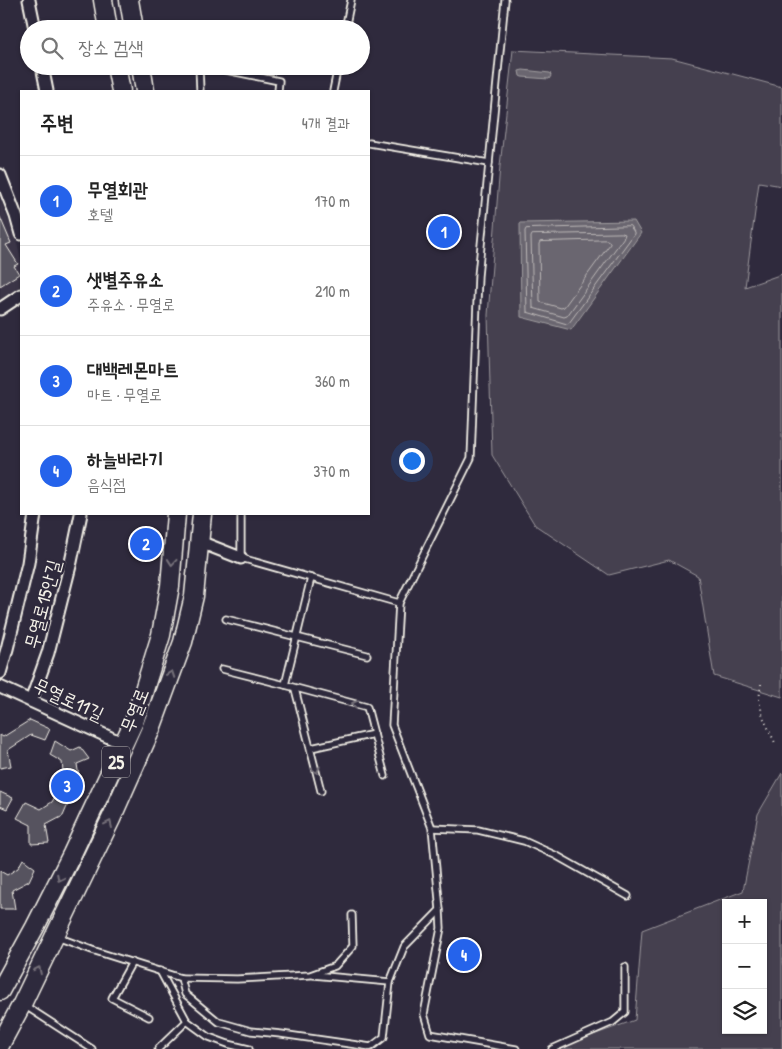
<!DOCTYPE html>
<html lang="ko">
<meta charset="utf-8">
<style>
body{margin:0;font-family:"Patrick Hand","Poor Story",sans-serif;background:#f6f6f6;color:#222}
.controls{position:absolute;right:15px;bottom:15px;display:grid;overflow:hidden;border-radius:0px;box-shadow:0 1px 4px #0004}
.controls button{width:45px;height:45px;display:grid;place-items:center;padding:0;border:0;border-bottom:1px solid #e0e0e0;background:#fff;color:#222;font:25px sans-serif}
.you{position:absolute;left:411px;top:460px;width:18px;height:18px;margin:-12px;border:4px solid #fff;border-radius:50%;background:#1a73e8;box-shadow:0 0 0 8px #1a73e833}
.badge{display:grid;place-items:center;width:32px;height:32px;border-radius:50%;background:#2563eb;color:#fff;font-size:16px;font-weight:700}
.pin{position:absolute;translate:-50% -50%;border:2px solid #fff;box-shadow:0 1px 5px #0006}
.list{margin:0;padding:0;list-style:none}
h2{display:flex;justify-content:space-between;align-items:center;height:65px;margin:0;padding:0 20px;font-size:21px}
h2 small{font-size:16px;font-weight:400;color:#767676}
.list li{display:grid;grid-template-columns:32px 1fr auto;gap:15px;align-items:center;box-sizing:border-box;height:90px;padding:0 20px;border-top:1px solid #e0e0e0}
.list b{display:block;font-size:19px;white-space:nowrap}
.list p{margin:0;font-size:16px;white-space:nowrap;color:#767676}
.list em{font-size:16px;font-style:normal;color:#767676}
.icon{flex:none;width:28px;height:28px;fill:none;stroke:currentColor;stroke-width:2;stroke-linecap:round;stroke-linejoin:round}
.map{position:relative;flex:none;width:782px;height:1049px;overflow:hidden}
.search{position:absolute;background:#fff;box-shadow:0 1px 4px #0004;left:20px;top:20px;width:350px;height:55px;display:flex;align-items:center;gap:12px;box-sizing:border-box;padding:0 18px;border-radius:28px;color:#767676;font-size:19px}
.panel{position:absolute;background:#fff;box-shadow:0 1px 4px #0004;left:20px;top:90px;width:350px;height:425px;border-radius:0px}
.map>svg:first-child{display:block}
.built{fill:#3b3647}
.green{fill:#454050;stroke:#9c989c;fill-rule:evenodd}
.water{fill:#6a6670;stroke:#a19ea0}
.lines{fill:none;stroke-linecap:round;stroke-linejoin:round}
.shore{stroke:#bdb9b8;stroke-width:1}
.building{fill:#56525f;stroke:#f4f1e8}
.lane-casing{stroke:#f4f1e8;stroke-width:9}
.street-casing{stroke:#f4f1e8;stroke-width:15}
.primary-casing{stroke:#f4f1e8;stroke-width:21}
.path{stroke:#f4f1e8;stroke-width:2;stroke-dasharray:1 4;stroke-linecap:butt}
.lane{stroke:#2f2a3d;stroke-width:5.5}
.street{stroke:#2f2a3d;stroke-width:11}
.primary{stroke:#2f2a3d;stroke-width:18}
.oneway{stroke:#747079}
.labels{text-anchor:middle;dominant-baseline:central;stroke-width:4.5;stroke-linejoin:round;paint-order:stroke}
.shield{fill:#2f2a3d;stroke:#b9b5b5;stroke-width:1}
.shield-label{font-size:18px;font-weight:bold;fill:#f4f1e8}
.street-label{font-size:19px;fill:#f4f1e8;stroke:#2f2a3d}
</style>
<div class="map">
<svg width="782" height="1049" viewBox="0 0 782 1049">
<rect width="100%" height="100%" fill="#2f2a3d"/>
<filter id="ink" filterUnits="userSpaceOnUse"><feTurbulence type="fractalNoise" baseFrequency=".02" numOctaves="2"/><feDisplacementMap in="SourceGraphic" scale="10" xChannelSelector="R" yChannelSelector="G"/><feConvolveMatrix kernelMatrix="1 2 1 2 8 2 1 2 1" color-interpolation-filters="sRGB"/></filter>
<g filter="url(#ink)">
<polygon class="built" points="0,199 16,240 21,260 21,289 0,303"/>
<g class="green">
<polygon points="513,50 672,58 782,87 782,186 759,182 745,287 782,274 782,697 714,676 698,576 669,560 609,575 535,525 492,455 488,315 500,166"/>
<path d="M782 773V1049H554L635 1020 642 930 743 891 758 814ZM726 903H763V1030H726Z"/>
</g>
<g class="water">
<polygon points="523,70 550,73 551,76 549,79 522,77 520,76 519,71"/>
<polygon points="634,221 641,233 571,330 521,317 520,223"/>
</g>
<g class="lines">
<g class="shore">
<polygon points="630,226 634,232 634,234 569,323 567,324 527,312 525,231 526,229"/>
<polygon points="622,233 625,234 624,237 567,316 564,317 533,308 531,237 532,235"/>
<polygon points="607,240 610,242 610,244 564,307 561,308 540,302 539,244 540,242"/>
</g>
</g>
<g class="building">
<polygon points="0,217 11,243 6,245 18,264 14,266 19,274 0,286"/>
<polygon points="30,720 50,729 45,740 31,735 8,750 11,766 0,768 0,735 3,737"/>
<polygon points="55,741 71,751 80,747 89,759 77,764 79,777 64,779 62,762 50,755"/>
<polygon points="0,792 13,798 7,809 0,806"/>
<polygon points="57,793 69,802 63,816 46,825 49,843 31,844 31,825 17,818 26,802 41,809 52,802"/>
<polygon points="23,859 35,868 29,881 12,890 15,909 0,909 0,871 7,875 18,868"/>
</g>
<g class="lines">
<g class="lane-casing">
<g id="lane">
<polyline points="345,29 351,0"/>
<polyline points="199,66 200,91"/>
<polyline points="206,66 279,81 278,91"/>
<polyline points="333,91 338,66"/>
<polyline points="369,143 489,163"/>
<polyline points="241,514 241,558 399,603"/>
<polyline points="311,578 285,685 367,707 385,776"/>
<polyline points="226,619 367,655"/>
<polyline points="222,669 285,685"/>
<polyline points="295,689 321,791"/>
<polyline points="311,748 374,734"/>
<polyline points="432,828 478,830 524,841 557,856 628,896"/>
<polyline points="440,910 441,928 424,1014 430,1034 516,1049"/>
<polyline points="57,937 92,950 181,978 185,994 219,1022 251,1031 281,1034 371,1047 384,1037 390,982 404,947 440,910 432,828 392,725 399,603 471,458 478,276 505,0"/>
<polyline points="132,962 112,998 149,1017"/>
<polyline points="160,971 187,1021"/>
<polyline points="313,975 390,982"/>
<polyline points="181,978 237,979 310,975 335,966 353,946 352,915"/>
<polyline points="24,1005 92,1049"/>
<polyline points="158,1049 187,1021 209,1037 228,1044 249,1049"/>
<polyline points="552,1049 613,1022 625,1012 625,967"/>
</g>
</g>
<g class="street-casing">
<g id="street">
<polyline points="29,0 35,29"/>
<polyline points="42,66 47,91"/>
<polyline points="0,175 16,216 21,234"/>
<polyline points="0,309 21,295"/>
<polyline points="200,542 241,558"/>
<polyline points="0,673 7,649 28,563 35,514"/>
<polyline points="0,687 124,744"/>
<polyline points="31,701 48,653 71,562 81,514"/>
</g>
</g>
<g class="primary-casing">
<g id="primary">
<polyline points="103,0 108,29"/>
<polyline points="129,0 134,29"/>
<polyline points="116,66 121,91"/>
<polyline points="141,66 145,91"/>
<polyline points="0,991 35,927 72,854 135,719 161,635 170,586 176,514"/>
<polyline points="0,1045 22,1004 111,819 151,729 183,642 194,596 202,514"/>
</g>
</g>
<polyline class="path" points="761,684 759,700 763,717 776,745"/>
<use href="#lane" class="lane"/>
<use href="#street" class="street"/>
<use href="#primary" class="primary"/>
</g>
<defs><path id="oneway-chevron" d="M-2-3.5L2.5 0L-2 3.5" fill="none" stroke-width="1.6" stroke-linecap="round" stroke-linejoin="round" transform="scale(1.25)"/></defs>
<g class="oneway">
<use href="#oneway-chevron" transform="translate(172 562) rotate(95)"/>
<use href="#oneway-chevron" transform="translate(171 674) rotate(-70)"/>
<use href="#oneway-chevron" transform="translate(355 704) rotate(-166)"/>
<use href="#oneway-chevron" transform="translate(316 770) rotate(76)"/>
<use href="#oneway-chevron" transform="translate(109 824) rotate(-65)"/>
<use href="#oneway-chevron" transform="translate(60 878) rotate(117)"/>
<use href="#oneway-chevron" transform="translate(38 970) rotate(-64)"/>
</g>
</g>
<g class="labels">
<rect class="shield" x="102" y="746.5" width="28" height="31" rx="4"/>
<g class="shield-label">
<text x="116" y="762">25</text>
</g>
<g class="street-label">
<text transform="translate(42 604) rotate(-75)">무열로15안길</text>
<text transform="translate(69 699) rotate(25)">무열로11길</text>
<text transform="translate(134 710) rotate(-68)">무열로</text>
</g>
</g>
</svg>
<div class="controls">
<button>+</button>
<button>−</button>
<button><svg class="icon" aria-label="layers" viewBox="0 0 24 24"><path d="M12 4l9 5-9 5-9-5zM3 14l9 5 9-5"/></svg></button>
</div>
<div class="you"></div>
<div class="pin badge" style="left:444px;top:232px">1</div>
<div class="pin badge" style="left:146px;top:544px">2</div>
<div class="pin badge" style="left:67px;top:786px">3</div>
<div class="pin badge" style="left:464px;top:955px">4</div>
<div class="search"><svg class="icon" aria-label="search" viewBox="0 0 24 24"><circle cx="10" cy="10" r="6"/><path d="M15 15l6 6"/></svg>장소 검색</div>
<section class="panel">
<h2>주변<small>4개 결과</small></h2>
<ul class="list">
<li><span class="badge">1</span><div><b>무열회관</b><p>호텔</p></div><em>170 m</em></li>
<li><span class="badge">2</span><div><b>샛별주유소</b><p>주유소 · 무열로</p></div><em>210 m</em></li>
<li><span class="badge">3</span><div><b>대백레몬마트</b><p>마트 · 무열로</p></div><em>360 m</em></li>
<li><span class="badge">4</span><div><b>하늘바라기</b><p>음식점</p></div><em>370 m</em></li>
</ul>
</section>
</div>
